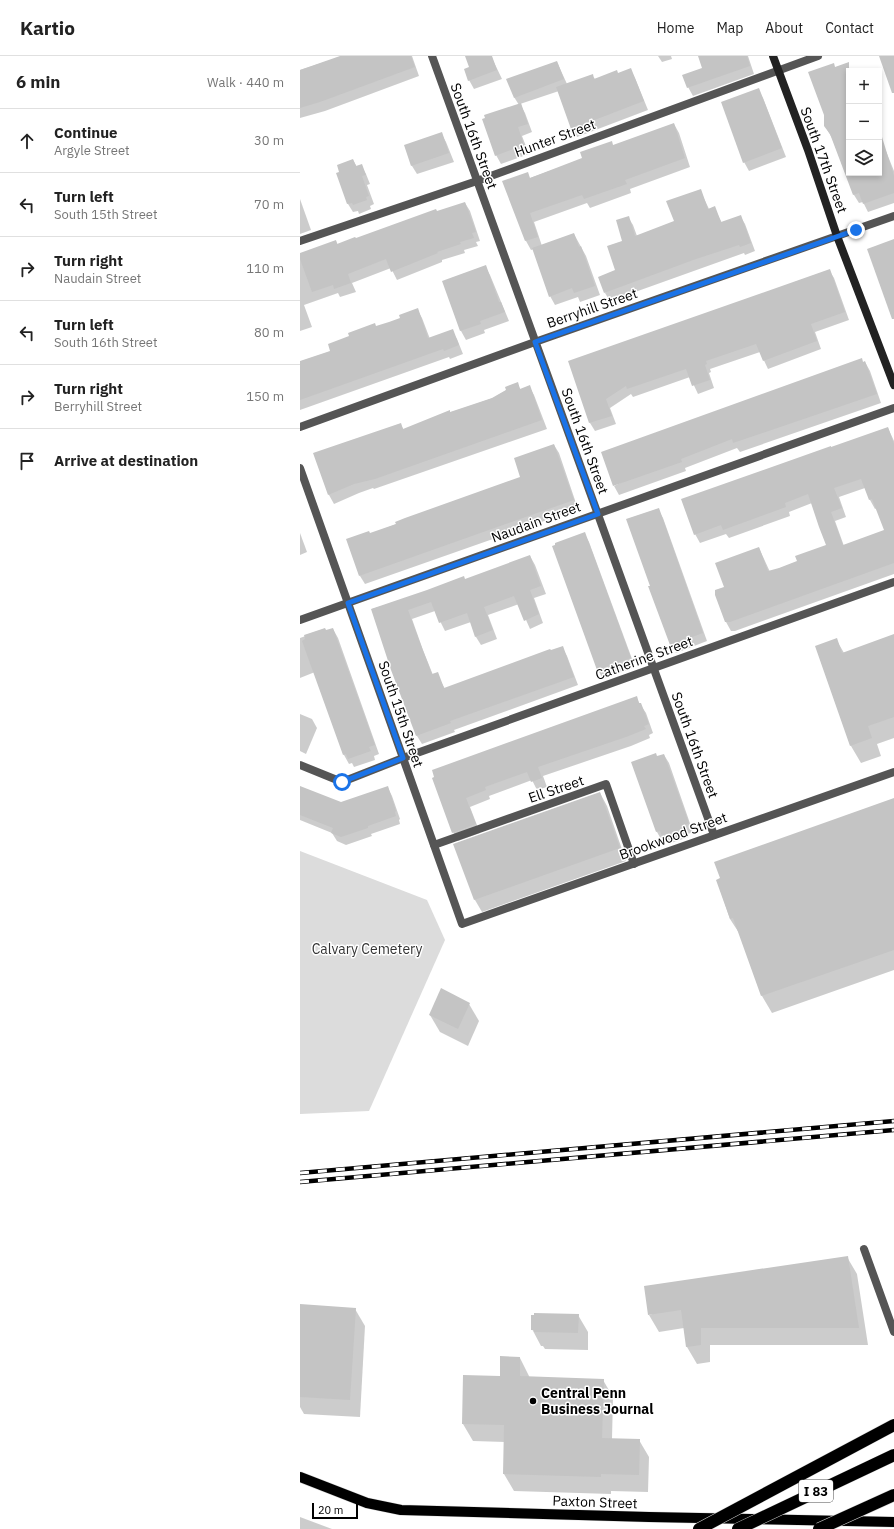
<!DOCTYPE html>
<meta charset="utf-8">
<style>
body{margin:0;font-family:"IBM Plex Sans",sans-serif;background:#f6f6f6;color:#222}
.controls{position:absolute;right:12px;top:12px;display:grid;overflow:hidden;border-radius:0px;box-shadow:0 2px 6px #0003}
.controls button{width:36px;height:36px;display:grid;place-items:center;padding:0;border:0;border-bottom:1px solid #e0e0e0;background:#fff;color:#222;font:20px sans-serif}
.scale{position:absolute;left:12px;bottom:10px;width:46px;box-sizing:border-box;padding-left:4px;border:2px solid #000;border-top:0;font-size:11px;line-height:14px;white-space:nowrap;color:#000;-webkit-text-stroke:3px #fff;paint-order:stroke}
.stop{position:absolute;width:12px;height:12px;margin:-9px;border:3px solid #1a73e8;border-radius:50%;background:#fff}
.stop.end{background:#1a73e8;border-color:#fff;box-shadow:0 1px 4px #0008}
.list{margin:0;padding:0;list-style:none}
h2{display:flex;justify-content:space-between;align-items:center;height:52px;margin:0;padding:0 16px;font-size:17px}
h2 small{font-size:13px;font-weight:400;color:#767676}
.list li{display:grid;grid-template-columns:26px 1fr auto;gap:12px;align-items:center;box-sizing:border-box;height:64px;padding:0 16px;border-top:1px solid #e0e0e0}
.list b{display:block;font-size:15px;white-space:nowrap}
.list p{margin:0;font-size:13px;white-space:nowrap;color:#767676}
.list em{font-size:13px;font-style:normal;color:#767676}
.icon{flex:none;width:22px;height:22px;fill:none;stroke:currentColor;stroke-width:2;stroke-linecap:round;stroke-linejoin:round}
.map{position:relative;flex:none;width:594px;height:1473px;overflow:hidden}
header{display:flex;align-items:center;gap:24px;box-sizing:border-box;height:56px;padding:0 20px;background:#fff;border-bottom:1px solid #e0e0e0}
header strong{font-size:19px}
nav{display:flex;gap:22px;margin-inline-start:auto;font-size:14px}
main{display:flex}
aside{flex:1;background:#fff}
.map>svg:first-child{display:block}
.green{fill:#dcdcdc}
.shadow{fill:#0003;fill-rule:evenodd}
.building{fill:#c4c4c4;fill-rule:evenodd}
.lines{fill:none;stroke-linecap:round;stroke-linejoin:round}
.primary-casing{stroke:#dbdbdb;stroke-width:11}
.minor{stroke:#555;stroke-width:8}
.secondary{stroke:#222;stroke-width:8}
.primary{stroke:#000;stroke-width:10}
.rail-casing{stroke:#000;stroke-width:4.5}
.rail{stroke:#fff;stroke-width:3;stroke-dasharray:9;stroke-linecap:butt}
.motorway-bridge-casing{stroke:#dbdbdb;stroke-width:13;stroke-linecap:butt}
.motorway-bridge{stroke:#000;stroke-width:12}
.route{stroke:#1a73e8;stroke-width:5}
.poi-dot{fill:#000;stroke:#fff;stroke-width:1.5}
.labels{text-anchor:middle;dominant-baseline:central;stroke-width:3;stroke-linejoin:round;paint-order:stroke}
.shield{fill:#fff;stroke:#4c4c4c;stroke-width:1}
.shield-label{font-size:13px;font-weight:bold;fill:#000}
.street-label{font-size:14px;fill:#000;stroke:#fff}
.park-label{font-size:14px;fill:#333;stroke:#fff}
.poi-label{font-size:14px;font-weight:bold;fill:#000;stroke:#fff;text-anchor:start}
</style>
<header>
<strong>Kartio</strong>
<nav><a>Home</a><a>Map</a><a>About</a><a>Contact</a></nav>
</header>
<main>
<aside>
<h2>6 min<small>Walk · 440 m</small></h2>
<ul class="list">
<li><svg class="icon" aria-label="ahead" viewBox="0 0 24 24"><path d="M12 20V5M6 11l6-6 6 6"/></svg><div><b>Continue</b><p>Argyle Street</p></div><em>30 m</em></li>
<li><svg class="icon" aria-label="left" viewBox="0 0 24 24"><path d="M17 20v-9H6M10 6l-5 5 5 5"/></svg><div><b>Turn left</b><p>South 15th Street</p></div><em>70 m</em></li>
<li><svg class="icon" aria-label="right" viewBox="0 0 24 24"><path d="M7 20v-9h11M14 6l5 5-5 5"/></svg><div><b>Turn right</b><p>Naudain Street</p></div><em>110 m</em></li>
<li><svg class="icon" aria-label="left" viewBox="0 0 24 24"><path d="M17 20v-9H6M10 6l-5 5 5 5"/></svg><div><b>Turn left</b><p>South 16th Street</p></div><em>80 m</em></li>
<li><svg class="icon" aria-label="right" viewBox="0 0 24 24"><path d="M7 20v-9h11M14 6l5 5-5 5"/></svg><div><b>Turn right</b><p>Berryhill Street</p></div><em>150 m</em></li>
<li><svg class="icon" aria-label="arrive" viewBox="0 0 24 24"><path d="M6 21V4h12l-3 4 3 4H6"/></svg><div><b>Arrive at destination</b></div></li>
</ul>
</aside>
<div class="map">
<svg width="594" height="1473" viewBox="0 0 594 1473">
<rect width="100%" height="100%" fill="#fff"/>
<polygon class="green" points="0,795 127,844 145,884 69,1055 0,1058"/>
<g class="shadow">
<polygon points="43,0 112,0 119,20 25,55 0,62 0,14"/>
<polygon points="166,0 191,0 202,23 174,33 169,24 170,11"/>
<polygon points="358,0 371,0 372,3 362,6"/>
<polygon points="399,0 448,0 454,18 393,40 388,31 403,12"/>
<polygon points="257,6 267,28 292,19 295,23 318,18 330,13 335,22 348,54 277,81 272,73 259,35 220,48 225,57 232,76 222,80 229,98 201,108 196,99 219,49 214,41"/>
<polygon points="533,8 535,12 547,8 551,15 549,15 549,117 579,117 579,78 594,115 594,147 568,156 563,146 559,147 554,139 532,82 525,70"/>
<polygon points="458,33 463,42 486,101 449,115 444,106"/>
<polygon points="374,68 379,77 390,111 330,133 331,137 290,152 287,147 234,166 242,190 274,178 286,200 300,239 280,246 278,241 255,249 250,240 234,193 231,194 226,185 204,125 230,122 283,103 313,90"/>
<polygon points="141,77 146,86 154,106 117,118 112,110 105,90"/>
<polygon points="53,104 57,111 61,109 66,118 70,128 67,129 74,148 70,150 71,153 59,158 58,155 53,156 48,148"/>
<polygon points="400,134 409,153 414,151 422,167 440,160 445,168 455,195 445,199 444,197 310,245 305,237 316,215 328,161 333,169 337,180 375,166"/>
<polygon points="0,143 11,174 0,178"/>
<polygon points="165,147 170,155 180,185 176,186 178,190 164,194 165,197 142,204 142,206 97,224 91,212 52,227 56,236 40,241 38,237 4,249 12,271 0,275 0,198 36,185 38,189"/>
<polygon points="185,210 190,219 209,265 184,274 185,277 166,284 161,275 144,225"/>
<polygon points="529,214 534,222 549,264 515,276 521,293 468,313 460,296 410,313 411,316 409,317 414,332 398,338 390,321 333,341 331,338 310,352 316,368 295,375 290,367 270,306"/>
<polygon points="117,253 122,262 130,283 152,275 157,283 163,298 150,303 149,301 0,354 0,306 32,296 77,271 102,262"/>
<polygon points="565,306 570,315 581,347 440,396 437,392 385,412 386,415 319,439 314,430"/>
<polygon points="217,328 221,334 229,330 234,339 247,373 74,433 73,432 59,437 34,448 29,439 15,398 100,368 104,374 193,342"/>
<path d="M588 372 594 385V518L435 575H431L426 566 425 532 459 492 470 516 499 505 527 490 512 447 489 456 490 460 429 482 426 478 400 487 395 478 531 392ZM565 432 570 444 575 453 577 452 585 475 544 490 535 465 546 461 539 441Z"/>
<polygon points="254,389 259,397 278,453 65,528 60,520 70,478 222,421"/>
<polygon points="358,453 363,462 407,585 376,597 371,588 351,530"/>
<polygon points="0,477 7,496 0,499"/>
<polygon points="284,477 289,486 335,611 303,623 298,614 254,490"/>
<polygon points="230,500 235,509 246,538 234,542 243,567 230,573 219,548 188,559 197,583 181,589 176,581 171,566 145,575 135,555 112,563 123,594 133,619 137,618 145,633 262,591 267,600 278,629 154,674 155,676 122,688 117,680 72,553 165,524"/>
<polygon points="25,573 26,575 33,573 38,582 79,698 74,700 75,704 54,711 52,707 49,708 44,699 15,616 0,622 0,582"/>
<polygon points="594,579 594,682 577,688 581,700 561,707 551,690 516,591 536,583 544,597"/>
<polygon points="336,642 346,657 353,677 349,679 350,682 331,690 243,720 247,731 237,734 232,724 189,740 190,743 170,751 180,777 158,785 153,776 133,723"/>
<polygon points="0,658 12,663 17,672 6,698 0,695"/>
<polygon points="364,699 369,707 393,776 388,778 389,781 368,788 365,784 362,785 357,776 357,701"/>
<polygon points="0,731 41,747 88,732 92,740 100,763 99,764 100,768 71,778 72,780 46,789 37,785 32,777 0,764"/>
<polygon points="300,737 307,750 326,805 182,856 175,844 155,789"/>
<polygon points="594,743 594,914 472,957 462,940 441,880 430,863 417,824"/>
<polygon points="169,948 179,965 168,990 140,976 130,959"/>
<polygon points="547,1201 557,1218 568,1289 410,1289 410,1306 397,1308 387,1291 384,1272 359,1276 349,1259"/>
<polygon points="0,1249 55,1253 65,1270 60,1361 4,1358 0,1351"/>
<polygon points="278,1259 288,1276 288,1294 245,1293 243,1290 241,1290 232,1273"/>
<polygon points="220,1302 230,1322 303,1324 313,1341 312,1383 339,1384 349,1401 348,1436 311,1435 311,1438 214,1435 204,1418 205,1386 173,1385 163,1368 201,1321"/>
<polygon points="0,1461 32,1473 0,1473"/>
</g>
<g class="building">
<polygon points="40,0 111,0 115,11 20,46 0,52 0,14"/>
<polygon points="165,0 192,0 197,14 168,25 164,13 169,11"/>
<polygon points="398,0 447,0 450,10 387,32 382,19 402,12"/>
<polygon points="579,0 594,0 594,37 592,37"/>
<polygon points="257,5 264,23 214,42 206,23"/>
<polygon points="549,6 549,117 579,117 579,82 582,81 594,120 594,137 563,148 559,137 553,139 530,78 524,70 524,59 508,16 534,7 535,11"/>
<polygon points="331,12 344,45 271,73 256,31 293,18 294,23 317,14 318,17"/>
<polygon points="459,32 482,92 443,107 421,46"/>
<polygon points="221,47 228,68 218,71 224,89 195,100 182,63 185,62 184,59"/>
<polygon points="374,67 385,102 325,124 327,128 284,143 282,139 230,157 238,181 225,185 202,125 228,116 230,122 282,102 280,96 312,85 313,89"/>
<polygon points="142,76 149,97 111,110 104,89"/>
<polygon points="53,103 56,110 62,108 66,119 62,120 69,140 66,141 67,144 53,149 52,147 47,148 36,117 39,116 37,109"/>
<polygon points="401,133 408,153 415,150 421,166 441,159 451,187 440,191 439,189 396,203 304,237 298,221 315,214 307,190 322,185 316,164 329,160 335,180 374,165 366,145"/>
<polygon points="165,146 176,176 172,177 174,182 160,186 161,188 137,196 138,197 91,216 86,203 48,218 51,227 34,233 33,229 12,236 0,203 0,197 36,184 37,188 55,181 56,182 136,153 137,155"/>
<polygon points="274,177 279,191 281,190 295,230 274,237 272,232 249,241 232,192"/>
<polygon points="594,183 594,263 592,263 567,193"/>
<polygon points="186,209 199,246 201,246 205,256 180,265 181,268 160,275 142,225"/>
<polygon points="530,213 545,256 511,268 517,285 463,305 456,288 406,305 407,308 405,309 410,324 392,330 386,313 327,333 326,330 306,343 312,360 289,367 268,305"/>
<polygon points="118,252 128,282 153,273 159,289 144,295 143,293 0,344 0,305 30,295 28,288 49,280 48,277 75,267 76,270 89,266 100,262 99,259"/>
<polygon points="562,302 563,306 565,305 577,338 433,387 432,383 381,403 382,406 313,430 301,396"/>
<polygon points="218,326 220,333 230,329 242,364 75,423 54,428 28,439 13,397 101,367 103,373 150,354 150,356 192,342 206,334 205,331"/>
<path d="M588 371 594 388V507L430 566H425L415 539V534L424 531 415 507 459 491 468 515 479 512 497 505 495 500 526 489 519 471 508 438 485 447 486 451 423 474 421 469 394 479 381 443 531 390V391ZM561 423 569 444 572 443 584 474 543 489 531 456 542 452 534 432Z"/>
<polygon points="254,388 274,444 59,520 46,483 69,475 70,477 96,468 95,466 105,462 220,421 214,402"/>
<polygon points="359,452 403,577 370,589 348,530 350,530 326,463"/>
<polygon points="285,476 331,602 297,614 252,490 255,489 255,487"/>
<polygon points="230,499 241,530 230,534 239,558 224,565 214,540 184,551 193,574 175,581 167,557 139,567 131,546 108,554 119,584 132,618 138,616 144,632 250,593 251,594 263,590 274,621 150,665 151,667 116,680 91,614 71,553 127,534 164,520 165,523"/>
<polygon points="25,572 26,574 33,572 75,689 69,691 71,695 48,703 46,698 43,699 2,585 5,583 4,579"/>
<polygon points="594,578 594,661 568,670 572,682 550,690 515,590 537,582 542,597"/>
<polygon points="337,640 339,647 341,647 349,668 344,670 346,673 326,681 238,711 242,722 231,726 227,716 185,731 186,734 166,742 176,768 152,777 132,722 134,721 132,714"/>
<polygon points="356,697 357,700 364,698 389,767 383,770 384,772 362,780 360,775 356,776 331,706"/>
<polygon points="0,730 41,746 88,730 96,755 95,756 96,760 68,770 68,772 41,781 31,777 33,772 0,759"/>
<polygon points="300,736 320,792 174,844 153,788"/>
<polygon points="594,742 594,894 461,940 433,862 430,863 416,824 420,822 414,806"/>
<polygon points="141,932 170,947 158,973 129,959"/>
<polygon points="548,1200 559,1272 401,1272 401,1289 386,1291 381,1254 348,1259 344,1230"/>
<polygon points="0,1248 56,1252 50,1344 0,1341"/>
<polygon points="234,1257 279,1258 278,1277 234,1276 234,1274 231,1274 231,1259 234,1259"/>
<polygon points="200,1300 220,1301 220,1320 304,1323 302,1382 340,1383 339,1419 301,1418 301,1421 203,1418 204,1369 162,1368 163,1319 200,1320"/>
</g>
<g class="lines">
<g class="primary-casing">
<polyline id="primary" points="0,1421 67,1447 101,1454 349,1461 594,1466"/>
</g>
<g class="minor">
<polyline points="132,0 414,779"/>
<polyline points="0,185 177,125 518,0"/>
<polyline points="0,371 235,286 594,160"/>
<polyline points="0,412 162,868 594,716"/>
<polyline points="0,564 594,352"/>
<polyline points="0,709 42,726 103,702 594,526"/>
<polyline points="134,789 306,728 334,808"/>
<polyline points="564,1193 594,1276"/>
</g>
<polyline class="secondary" points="473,0 508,94 537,180 594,329"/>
<use href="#primary" class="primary"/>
<g class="rail-casing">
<g id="rail">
<polyline points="0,1117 594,1065"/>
<polyline points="0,1126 594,1074"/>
</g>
</g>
<use href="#rail" class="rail"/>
<g class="motorway-bridge-casing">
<g id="motorway-bridge">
<polyline points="399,1473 594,1369"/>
<polyline points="438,1473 594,1399"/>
<polyline points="519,1473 594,1439"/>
</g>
</g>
<use href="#motorway-bridge" class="motorway-bridge"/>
</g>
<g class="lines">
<polyline class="route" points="42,726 103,702 48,547 298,458 235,286 556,174"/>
</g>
<circle class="poi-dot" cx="233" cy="1345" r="4"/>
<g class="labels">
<rect class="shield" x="499" y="1424" width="34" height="22" rx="3"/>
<g class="shield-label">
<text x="516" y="1435">I 83</text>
</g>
<g class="street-label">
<text transform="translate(174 80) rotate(70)">South 16th Street</text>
<text transform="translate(255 82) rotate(-20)">Hunter Street</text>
<text transform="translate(524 104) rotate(70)">South 17th Street</text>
<text transform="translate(292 252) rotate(-19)">Berryhill Street</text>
<text transform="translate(285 385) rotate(70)">South 16th Street</text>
<text transform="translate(236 466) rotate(-20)">Naudain Street</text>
<text transform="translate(344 602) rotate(-20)">Catherine Street</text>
<text transform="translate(101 658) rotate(71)">South 15th Street</text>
<text transform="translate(395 689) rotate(70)">South 16th Street</text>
<text transform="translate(256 733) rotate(-19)">Ell Street</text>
<text transform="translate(373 780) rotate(-20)">Brookwood Street</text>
<text transform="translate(295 1446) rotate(2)">Paxton Street</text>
</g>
<g class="park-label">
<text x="67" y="893">Calvary Cemetery</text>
</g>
<g class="poi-label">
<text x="241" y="1337">Central Penn<tspan x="241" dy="16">Business Journal</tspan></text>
</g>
</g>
</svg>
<div class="controls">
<button>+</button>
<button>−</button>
<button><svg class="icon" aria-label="layers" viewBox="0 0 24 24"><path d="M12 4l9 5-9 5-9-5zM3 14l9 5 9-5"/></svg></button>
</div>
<div class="scale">20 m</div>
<div class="stop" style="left:42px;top:726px"></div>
<div class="stop end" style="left:556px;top:174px"></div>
</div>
</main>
